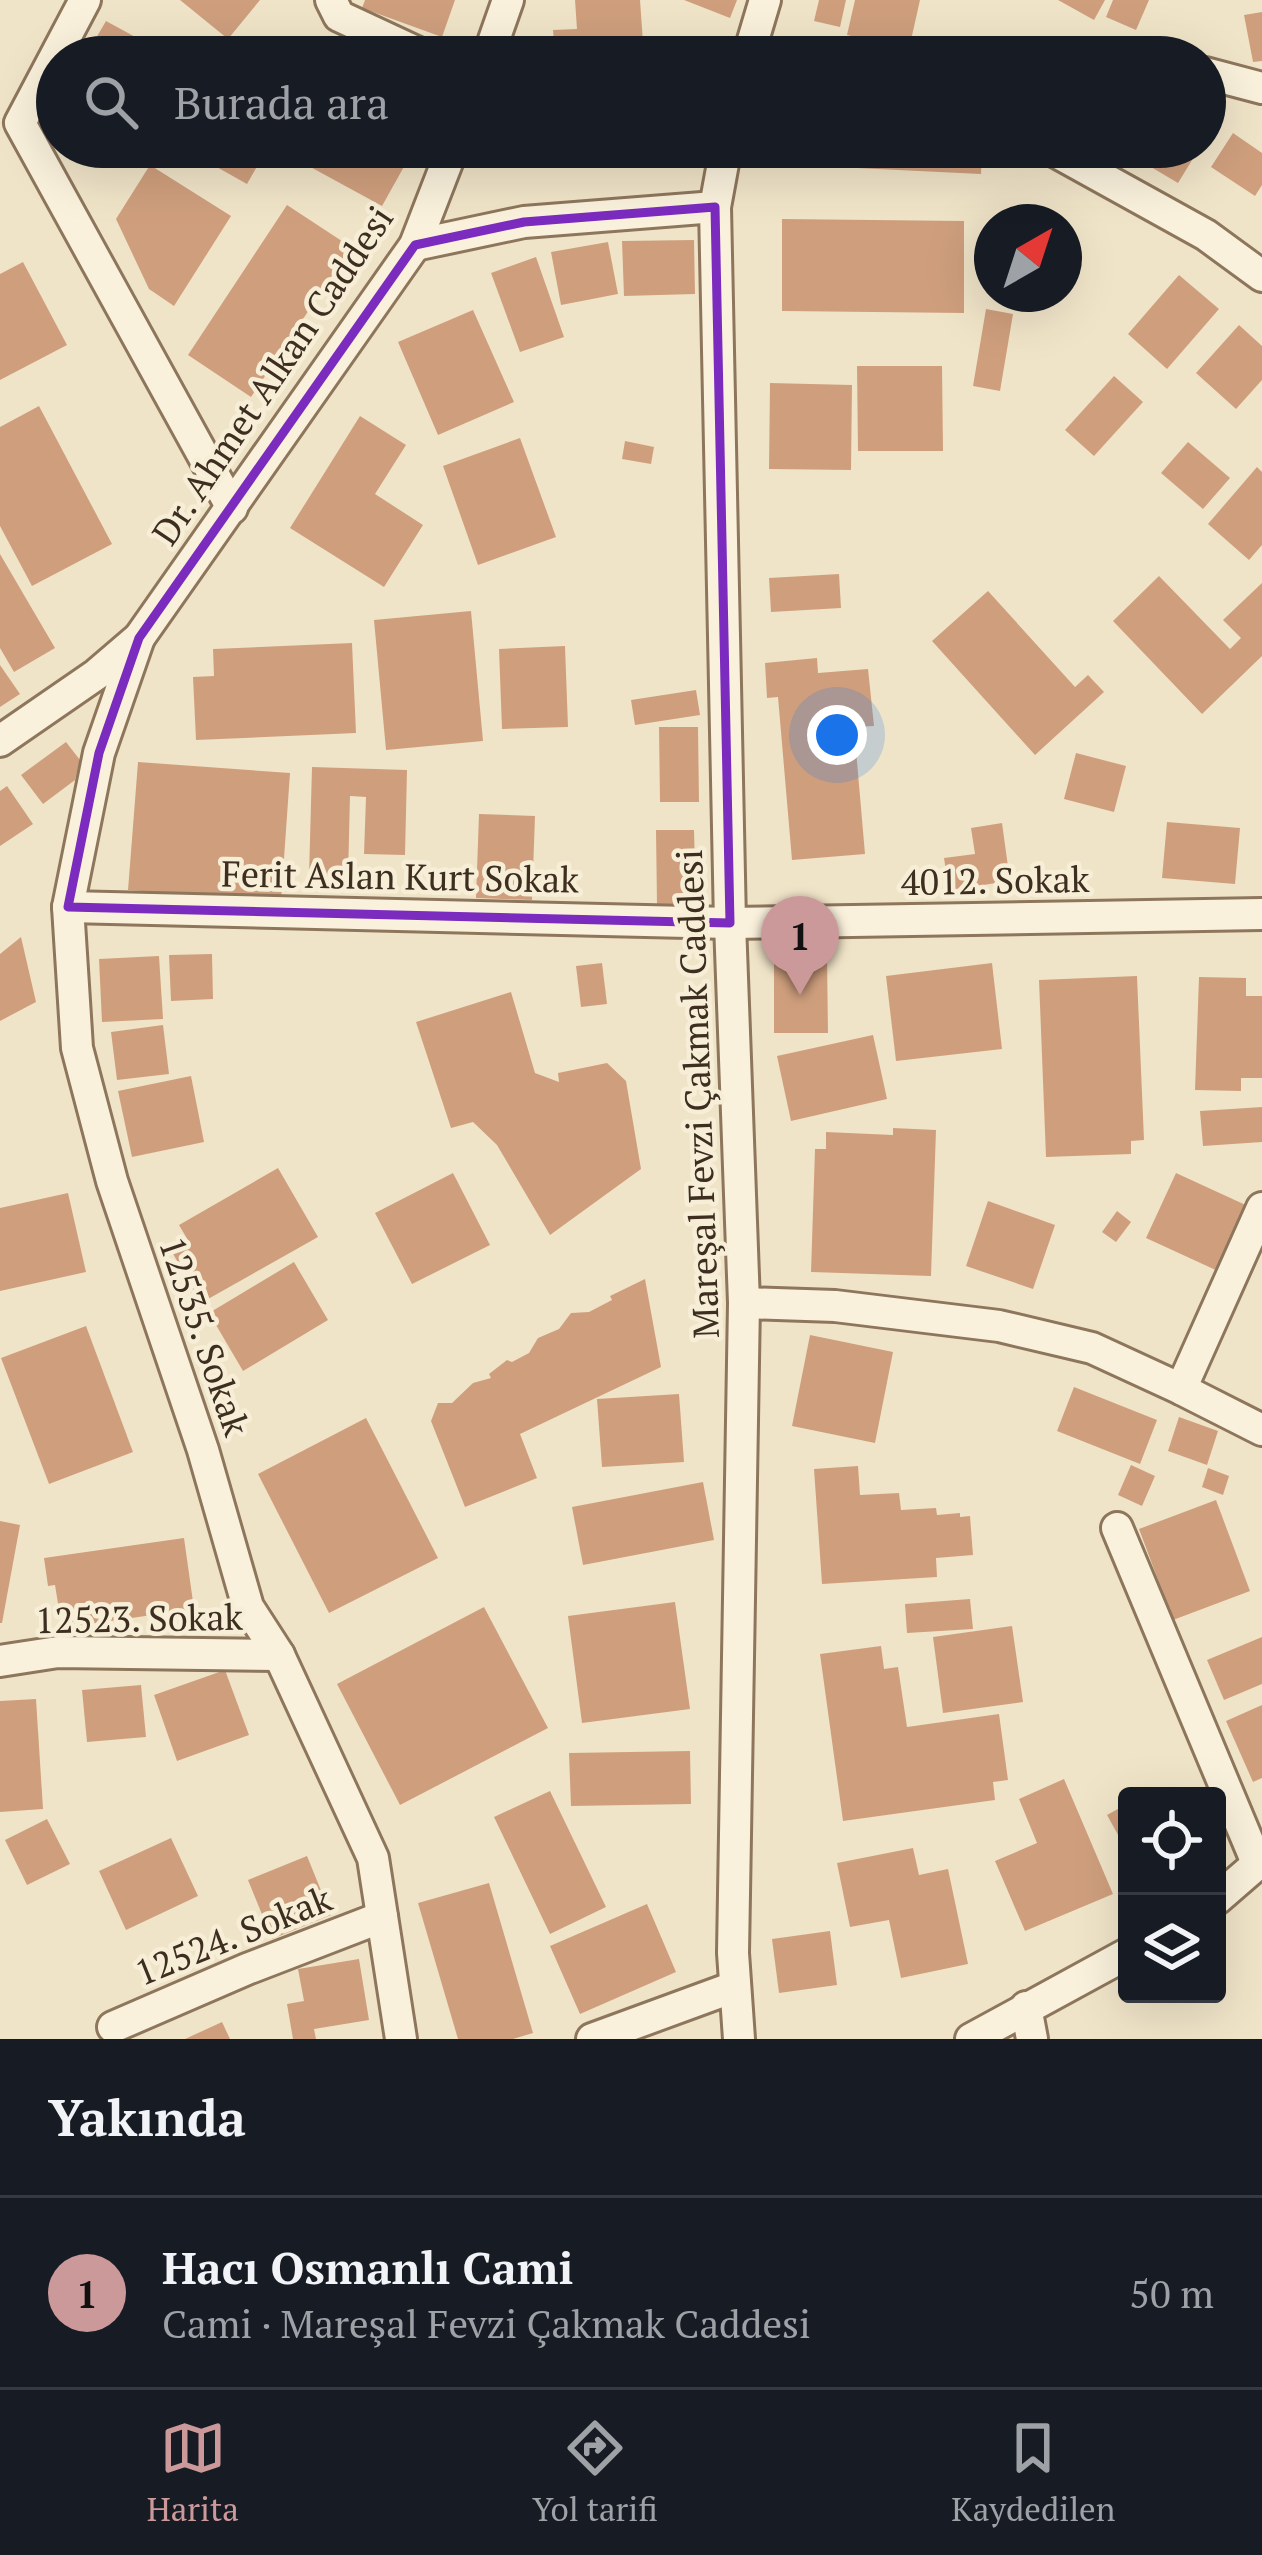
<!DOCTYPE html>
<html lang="tr">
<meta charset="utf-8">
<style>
body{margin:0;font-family:"PT Serif",serif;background:#20242c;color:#f1f3f6}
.controls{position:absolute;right:36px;bottom:36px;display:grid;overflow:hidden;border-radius:12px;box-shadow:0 12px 48px #0002}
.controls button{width:108px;height:108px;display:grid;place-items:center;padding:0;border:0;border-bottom:3px solid #363941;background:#171b24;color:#f1f3f6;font:60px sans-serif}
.compass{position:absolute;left:974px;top:204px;width:108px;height:108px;border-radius:50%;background:#171b24;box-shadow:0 12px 48px #0002;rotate:39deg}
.you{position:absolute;left:837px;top:735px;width:42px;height:42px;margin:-30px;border:9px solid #fff;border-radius:50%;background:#1a73e8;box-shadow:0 0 0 18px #1a73e833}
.badge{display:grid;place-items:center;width:78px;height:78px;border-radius:50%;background:#cc999b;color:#111;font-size:39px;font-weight:700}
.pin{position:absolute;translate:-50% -99px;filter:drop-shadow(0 3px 6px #0008)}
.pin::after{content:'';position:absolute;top:63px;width:42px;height:36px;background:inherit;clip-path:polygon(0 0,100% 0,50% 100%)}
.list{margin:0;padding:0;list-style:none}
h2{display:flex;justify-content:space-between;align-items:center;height:156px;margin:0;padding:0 48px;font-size:51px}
h2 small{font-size:39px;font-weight:400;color:#9ea1a6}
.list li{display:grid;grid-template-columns:78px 1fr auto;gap:36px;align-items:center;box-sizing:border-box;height:192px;padding:0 48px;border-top:3px solid #363941}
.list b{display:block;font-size:45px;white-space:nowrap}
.list p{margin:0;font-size:39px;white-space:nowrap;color:#9ea1a6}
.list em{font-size:39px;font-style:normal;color:#9ea1a6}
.icon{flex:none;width:66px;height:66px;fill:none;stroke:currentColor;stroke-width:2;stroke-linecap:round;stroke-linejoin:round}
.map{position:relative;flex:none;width:1262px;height:2039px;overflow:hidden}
.search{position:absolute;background:#171b24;box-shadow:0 12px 48px #0002;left:36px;right:36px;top:36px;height:132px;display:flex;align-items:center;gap:30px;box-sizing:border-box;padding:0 42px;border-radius:66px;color:#9ea1a6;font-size:45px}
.sheet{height:348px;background:#171b24}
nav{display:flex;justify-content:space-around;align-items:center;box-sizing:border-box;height:168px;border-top:3px solid #363941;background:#171b24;font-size:33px;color:#9ea1a6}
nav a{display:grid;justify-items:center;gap:6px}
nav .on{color:#cc999b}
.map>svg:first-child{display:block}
.building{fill:#cf9f7d}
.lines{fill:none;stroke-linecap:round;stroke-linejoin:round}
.minor-casing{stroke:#8d765c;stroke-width:36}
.minor{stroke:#faf1dc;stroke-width:30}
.marked{fill:none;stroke:#7b2cbf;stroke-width:9;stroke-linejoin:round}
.labels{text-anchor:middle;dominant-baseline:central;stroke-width:9;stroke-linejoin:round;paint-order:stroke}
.street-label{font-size:36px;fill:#3d2e20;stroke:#f7eed8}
</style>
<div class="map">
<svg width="1262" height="2039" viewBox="0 0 1262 2039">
<rect width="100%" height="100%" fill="#f0e4c8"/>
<g class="building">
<polygon points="180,0 260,0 228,39"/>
<polygon points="365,0 455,0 442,37 362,8"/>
<polygon points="575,0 640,0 644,57 548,57 548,52 555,52 553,30 577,29"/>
<polygon points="684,0 737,0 730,18"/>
<polygon points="819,0 846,0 840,27 814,21"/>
<polygon points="855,0 920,0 909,49 847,35"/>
<polygon points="1058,0 1105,0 1094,20"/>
<polygon points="1113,0 1149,0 1136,30 1106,17"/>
<polygon points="1262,12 1262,61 1253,62 1244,15"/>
<polygon points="106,21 172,57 85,57"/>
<polygon points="1233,133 1262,153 1262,185 1255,196 1211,167"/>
<polygon points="181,147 268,147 247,184"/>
<polygon points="314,147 415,147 382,206 305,164"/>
<polygon points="816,147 982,147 981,174 815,166"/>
<polygon points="1127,147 1200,147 1178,183 1124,151"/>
<polygon points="150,165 231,216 174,306 149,289 116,219"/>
<polygon points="287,205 351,247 251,397 188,355"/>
<polygon points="782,219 964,221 964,313 782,311"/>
<polygon points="694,240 695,294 624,296 622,241"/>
<polygon points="608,242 618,294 561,305 551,252"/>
<polygon points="536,257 564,337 520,352 491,273"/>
<polygon points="23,262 67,345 0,380 0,274"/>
<polygon points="1179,275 1219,309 1167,369 1128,334"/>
<polygon points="986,309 1013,314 1000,391 973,386"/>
<polygon points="473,310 514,402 438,435 398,342"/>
<polygon points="1239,325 1262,346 1262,380 1236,409 1196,373"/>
<polygon points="857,366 942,366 943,451 858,451"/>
<polygon points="1114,376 1143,402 1094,456 1065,430"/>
<polygon points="770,383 852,385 851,470 769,469"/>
<polygon points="39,406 112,544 32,586 0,526 0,427"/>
<polygon points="360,416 406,445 375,494 423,525 384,587 290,528"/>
<polygon points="520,438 556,537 478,565 443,466"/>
<polygon points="625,441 654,447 651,464 622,459"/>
<polygon points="1188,442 1230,478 1203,509 1161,473"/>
<polygon points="1257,467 1262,472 1262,545 1249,560 1208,524"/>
<polygon points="0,554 55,648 14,672 0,648"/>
<polygon points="839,574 841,608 771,612 769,578"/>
<polygon points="1159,576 1230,649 1241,638 1223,620 1262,583 1262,656 1202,714 1113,621"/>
<polygon points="988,591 1075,687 1088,675 1104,692 1035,755 932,641"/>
<polygon points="471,611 483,741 386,750 374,620"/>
<polygon points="352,643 356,733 196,740 193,677 214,676 213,649"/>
<polygon points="565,646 568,727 502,729 499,649"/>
<polygon points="817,658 818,673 868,669 874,726 854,727 865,854 792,860 778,697 767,698 765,663"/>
<polygon points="0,665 20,694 0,707"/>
<polygon points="696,690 700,715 635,725 631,700"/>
<polygon points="659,727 698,727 699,802 660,802"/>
<polygon points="66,742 80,760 75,780 43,804 21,775"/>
<polygon points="1076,753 1126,766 1114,812 1064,799"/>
<polygon points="138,762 290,773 281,901 128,890"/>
<polygon points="312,767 407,770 405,855 364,854 366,797 350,796 348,878 309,876"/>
<polygon points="7,786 33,824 0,846 0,791"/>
<polygon points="479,814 535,816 532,900 476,898"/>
<polygon points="1167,822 1240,828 1235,884 1162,878"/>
<polygon points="1002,823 1010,881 949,890 944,858 975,854 971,828"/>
<polygon points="656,830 694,830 696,905 657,905"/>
<polygon points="21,937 36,1002 0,1021 0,954"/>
<polygon points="212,954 213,999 171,1001 169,955"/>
<polygon points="159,956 163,1019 102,1022 99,959"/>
<polygon points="774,957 827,957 828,1033 774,1033"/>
<polygon points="602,963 607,1004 581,1007 576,966"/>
<polygon points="992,963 1002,1049 896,1061 886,976"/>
<polygon points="1137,976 1144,1140 1131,1141 1131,1154 1046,1157 1039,980"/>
<polygon points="1199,977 1246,978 1246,996 1262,996 1262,1078 1241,1078 1241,1091 1195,1090"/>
<polygon points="511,992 535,1073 559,1082 558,1073 607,1063 626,1081 641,1169 550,1235 497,1145 473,1122 451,1128 416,1022"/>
<polygon points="163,1025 169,1074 117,1080 111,1032"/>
<polygon points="873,1035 887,1099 791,1121 777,1056"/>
<polygon points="191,1076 204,1142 132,1157 118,1091"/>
<polygon points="1262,1107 1262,1142 1203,1146 1200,1111"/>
<polygon points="893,1128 936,1130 931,1276 811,1272 815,1149 826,1149 826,1132 893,1135"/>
<polygon points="278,1168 318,1237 201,1303 172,1252 189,1242 179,1225"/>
<polygon points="453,1173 490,1245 412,1284 375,1213"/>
<polygon points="1176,1173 1250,1207 1220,1272 1146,1238"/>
<polygon points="68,1193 86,1272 0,1291 0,1208"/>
<polygon points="988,1201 1055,1225 1033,1289 966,1266"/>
<polygon points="1117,1211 1131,1222 1116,1242 1102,1232"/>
<polygon points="294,1262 328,1320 243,1371 209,1313"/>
<polygon points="645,1279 661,1367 520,1434 537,1478 465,1507 431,1421 438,1403 452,1403 473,1383 491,1378 489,1374 507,1360 512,1362 529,1353 538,1338 559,1329 571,1313 589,1312 612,1300 610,1296"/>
<polygon points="86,1326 133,1452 49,1484 1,1358"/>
<polygon points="810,1335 893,1352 875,1443 792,1426"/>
<polygon points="1074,1387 1157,1420 1140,1464 1057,1431"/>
<polygon points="679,1394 684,1462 602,1467 597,1399"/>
<polygon points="1179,1417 1218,1431 1207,1465 1168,1451"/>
<polygon points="366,1418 438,1558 329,1613 258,1474"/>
<polygon points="1131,1465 1155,1476 1142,1506 1118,1495"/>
<polygon points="858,1466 860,1495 899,1493 901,1510 936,1508 937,1515 960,1513 960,1517 970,1516 973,1555 936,1558 937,1577 822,1584 814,1469"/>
<polygon points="1208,1468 1229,1476 1223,1495 1202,1487"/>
<polygon points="703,1482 714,1540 583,1565 572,1507"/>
<polygon points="1216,1500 1250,1591 1173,1620 1139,1529"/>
<polygon points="0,1521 20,1525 2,1623 0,1623"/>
<polygon points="184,1538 194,1609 62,1628 55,1585 48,1586 44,1558"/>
<polygon points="970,1599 973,1629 907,1633 905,1604"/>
<polygon points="675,1602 690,1709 582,1723 568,1616"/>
<polygon points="484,1607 548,1728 400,1805 337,1684"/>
<polygon points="1012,1626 1023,1702 943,1713 933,1637"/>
<polygon points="1262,1637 1262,1684 1224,1700 1207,1660"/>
<polygon points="881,1646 884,1669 898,1667 907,1727 999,1714 1008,1780 993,1782 995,1800 843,1821 820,1654"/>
<polygon points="225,1670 249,1735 177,1761 154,1695"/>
<polygon points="141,1685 146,1737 87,1742 82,1690"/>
<polygon points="36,1699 43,1809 0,1812 0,1701"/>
<polygon points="1262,1705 1262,1778 1253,1782 1226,1721"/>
<polygon points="690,1751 691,1804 571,1806 569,1753"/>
<polygon points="1064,1779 1113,1894 1025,1931 995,1861 1037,1843 1019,1799"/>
<polygon points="550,1791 606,1907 550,1934 494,1817"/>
<polygon points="1127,1804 1127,1851 1107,1815"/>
<polygon points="47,1819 70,1864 27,1885 5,1840"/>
<polygon points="171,1838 198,1896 126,1930 99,1871"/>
<polygon points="913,1848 919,1875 948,1869 968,1964 901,1978 889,1920 850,1927 837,1863"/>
<polygon points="307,1856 331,1915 272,1939 248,1880"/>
<polygon points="489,1883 533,2033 513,2039 458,2039 418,1903"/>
<polygon points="647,1904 676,1972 580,2014 550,1946"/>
<polygon points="830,1931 837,1985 779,1993 772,1939"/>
<polygon points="359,1959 369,2020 314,2029 316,2039 293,2039 287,2004 304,2001 298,1969"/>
<polygon points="222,2022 230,2039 185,2039"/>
</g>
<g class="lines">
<g class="minor-casing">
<g id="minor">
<polyline points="85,0 20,123 232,508"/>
<polyline points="331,0 339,16 427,57"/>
<polyline points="488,57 508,0"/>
<polyline points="748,57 765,0"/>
<polyline points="1205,73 1262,88"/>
<polyline points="726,147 715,207 730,923 744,1303 733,1953 739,2039"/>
<polyline points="1047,147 1206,235 1262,276"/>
<polyline points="415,245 524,222 715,207"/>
<polyline points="139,638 99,753 68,907 77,1048 112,1181 203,1450 248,1607 279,1655 373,1858 401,2039"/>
<polyline points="0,741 97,674 139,638 415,245 453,147"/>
<polyline points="68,907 730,923 1262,914"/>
<polyline points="744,1303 835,1306 999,1326 1092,1348 1181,1389 1262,1430"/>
<polyline points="1181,1389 1262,1208"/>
<polyline points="1117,1528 1257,1863"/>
<polyline points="0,1661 58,1652 279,1655"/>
<polyline points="1217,1899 1262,1860"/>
<polyline points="1026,2007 1032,2039"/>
<polyline points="113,2027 247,1969 382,1917"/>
<polyline points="592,2039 734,1987"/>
<polyline points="971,2039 1127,1954"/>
</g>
</g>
<use href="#minor" class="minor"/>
</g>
<path class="marked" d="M715 207 730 923 68 907 99 753 139 638 415 245 524 222Z"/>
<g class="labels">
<g class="street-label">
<text transform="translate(272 375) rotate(-56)">Dr. Ahmet Alkan Caddesi</text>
<text transform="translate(400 876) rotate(1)">Ferit Aslan Kurt Sokak</text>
<text transform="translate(995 880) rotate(-1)">4012. Sokak</text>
<text transform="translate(697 1094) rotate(-92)">Mareşal Fevzi Çakmak Caddesi</text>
<text transform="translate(205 1336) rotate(71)">12535. Sokak</text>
<text transform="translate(139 1618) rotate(-1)">12523. Sokak</text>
<text transform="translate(233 1935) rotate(-22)">12524. Sokak</text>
</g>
</g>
</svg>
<div class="controls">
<button><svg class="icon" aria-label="locate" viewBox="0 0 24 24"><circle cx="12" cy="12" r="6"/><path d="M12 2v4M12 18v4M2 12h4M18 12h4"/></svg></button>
<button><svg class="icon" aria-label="layers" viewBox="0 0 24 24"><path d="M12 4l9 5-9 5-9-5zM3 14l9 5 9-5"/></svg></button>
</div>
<svg class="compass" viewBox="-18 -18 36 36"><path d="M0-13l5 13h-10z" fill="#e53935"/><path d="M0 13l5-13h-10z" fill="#9ea1a6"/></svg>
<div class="you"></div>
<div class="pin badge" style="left:800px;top:995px">1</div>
<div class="search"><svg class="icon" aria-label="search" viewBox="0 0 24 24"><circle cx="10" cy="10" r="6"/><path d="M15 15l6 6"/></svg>Burada ara</div>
</div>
<section class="sheet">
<h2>Yakında<small></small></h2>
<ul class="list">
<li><span class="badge">1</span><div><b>Hacı Osmanlı Cami</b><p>Cami · Mareşal Fevzi Çakmak Caddesi</p></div><em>50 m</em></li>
</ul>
</section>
<nav>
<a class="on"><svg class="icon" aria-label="map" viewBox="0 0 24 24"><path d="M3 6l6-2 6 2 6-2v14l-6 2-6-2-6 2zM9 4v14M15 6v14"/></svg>Harita</a>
<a><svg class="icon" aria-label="directions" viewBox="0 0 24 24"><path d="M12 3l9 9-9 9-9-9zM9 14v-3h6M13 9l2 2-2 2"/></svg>Yol tarifi</a>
<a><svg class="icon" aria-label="saved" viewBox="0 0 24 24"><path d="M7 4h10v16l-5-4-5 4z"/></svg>Kaydedilen</a>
</nav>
